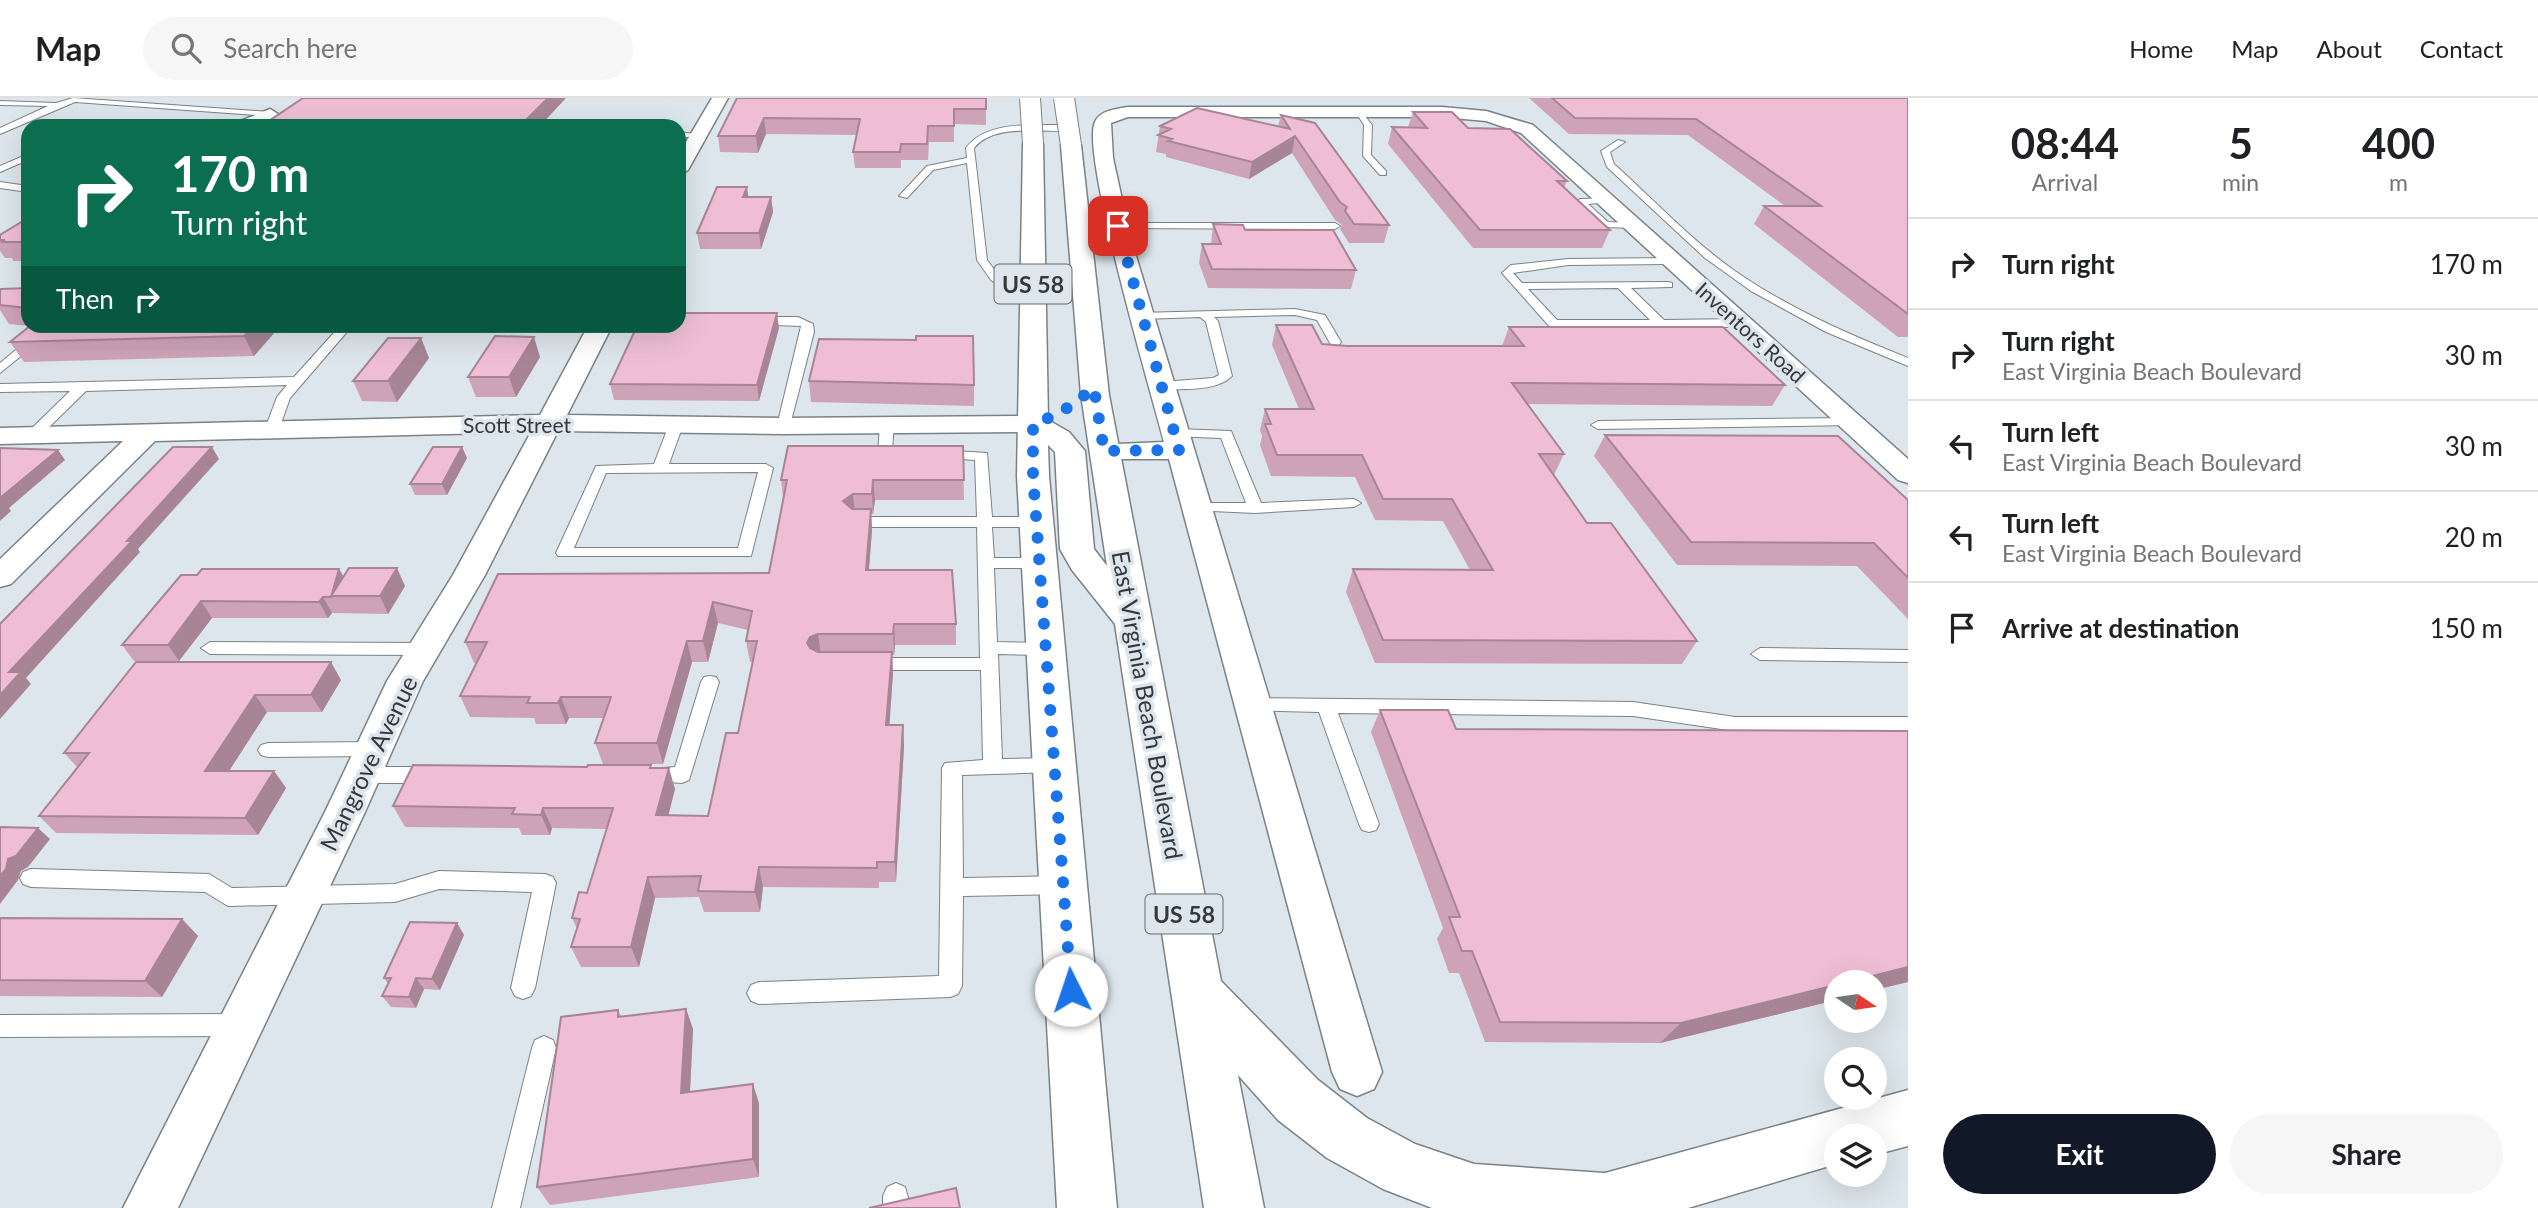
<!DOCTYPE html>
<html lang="en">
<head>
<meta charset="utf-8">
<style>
	body { margin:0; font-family:Lato,sans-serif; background:#f6f6f6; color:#202124; height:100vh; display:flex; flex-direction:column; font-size:26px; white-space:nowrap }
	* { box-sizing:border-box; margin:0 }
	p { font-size:23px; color:#757577 }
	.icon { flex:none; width:38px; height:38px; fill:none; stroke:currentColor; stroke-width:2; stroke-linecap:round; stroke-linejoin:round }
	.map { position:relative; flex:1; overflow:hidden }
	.drawer { display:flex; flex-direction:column; background:#fff; width:630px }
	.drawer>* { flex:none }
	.top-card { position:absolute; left:21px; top:21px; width:665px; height:214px; border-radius:21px; box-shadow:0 7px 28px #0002; background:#0b6e4f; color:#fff; overflow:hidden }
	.needle { width:46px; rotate:103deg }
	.controls { position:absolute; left:1824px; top:872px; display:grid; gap:14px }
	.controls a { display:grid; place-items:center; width:63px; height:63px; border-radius:50%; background:#fff; box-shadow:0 7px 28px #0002; font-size:35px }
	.pin { position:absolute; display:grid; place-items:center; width:60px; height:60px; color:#fff; margin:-30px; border-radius:14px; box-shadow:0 4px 10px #0006 }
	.me { position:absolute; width:77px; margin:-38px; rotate:356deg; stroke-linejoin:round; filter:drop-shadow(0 0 5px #0008) }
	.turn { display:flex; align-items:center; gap:24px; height:147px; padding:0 35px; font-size:32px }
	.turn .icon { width:91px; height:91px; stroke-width:2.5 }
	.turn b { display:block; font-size:49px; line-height:60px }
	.then { display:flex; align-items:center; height:66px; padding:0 35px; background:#0003; gap:14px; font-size:26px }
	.eta { display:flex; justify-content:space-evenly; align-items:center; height:119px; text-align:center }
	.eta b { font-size:42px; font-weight:700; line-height:49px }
	.action { display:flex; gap:14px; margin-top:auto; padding:14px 35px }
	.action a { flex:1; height:80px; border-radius:42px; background:#111827; color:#fff; font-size:28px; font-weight:700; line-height:80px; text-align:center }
	.action a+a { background:#f6f6f6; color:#202124 }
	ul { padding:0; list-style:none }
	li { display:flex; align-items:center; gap:21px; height:91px; padding:0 35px; border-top:2px solid #e0e0e0 }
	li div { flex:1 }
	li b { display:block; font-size:26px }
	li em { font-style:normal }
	header { display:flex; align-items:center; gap:42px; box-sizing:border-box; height:98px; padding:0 35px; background:#fff; border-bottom:2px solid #e0e0e0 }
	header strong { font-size:33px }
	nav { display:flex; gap:38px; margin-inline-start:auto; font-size:24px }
	.search { width:490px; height:63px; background:#f6f6f6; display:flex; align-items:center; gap:18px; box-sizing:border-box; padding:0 24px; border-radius:38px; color:#757577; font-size:26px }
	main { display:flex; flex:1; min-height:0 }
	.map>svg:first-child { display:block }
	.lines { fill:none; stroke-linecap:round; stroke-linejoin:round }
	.lane-casing { stroke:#7a8287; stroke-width:2 }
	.street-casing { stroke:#7a8287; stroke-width:3 }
	.secondary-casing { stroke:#7a8287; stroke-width:3 }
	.primary-casing { stroke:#7a8287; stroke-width:3 }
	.lane { fill:#fff; fill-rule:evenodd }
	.street { fill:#fff; fill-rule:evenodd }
	.secondary { fill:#fff; fill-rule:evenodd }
	.primary { fill:#fff; fill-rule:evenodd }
	.primary-bridge-casing { stroke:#7a8287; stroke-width:22; stroke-linecap:butt }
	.primary-bridge { stroke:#fff; stroke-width:20 }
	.wall { fill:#cea3b7 }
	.shaded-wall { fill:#a78595 }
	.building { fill:#efbed5; stroke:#a78595; stroke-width:2 }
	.route { stroke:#1a73e8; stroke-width:12; stroke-dasharray:0 21.6 }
	.labels { text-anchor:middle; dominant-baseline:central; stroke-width:7; stroke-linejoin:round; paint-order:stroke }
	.far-street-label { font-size:21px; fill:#35383b; stroke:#dde6ec }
	.shield { fill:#dde6ec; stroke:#676c70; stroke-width:2 }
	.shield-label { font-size:23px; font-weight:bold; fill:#35383b }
	.street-label { font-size:24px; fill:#35383b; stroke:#dde6ec }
</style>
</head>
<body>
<header>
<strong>Map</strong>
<div class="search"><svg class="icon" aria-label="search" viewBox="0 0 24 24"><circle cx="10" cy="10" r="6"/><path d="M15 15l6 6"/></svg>Search here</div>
<nav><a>Home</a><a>Map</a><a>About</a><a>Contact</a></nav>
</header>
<main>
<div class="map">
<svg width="1908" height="1110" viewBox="0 0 1908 1110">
	<rect width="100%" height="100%" fill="#dde6ec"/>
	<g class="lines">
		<defs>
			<path id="lane" d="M73,0l197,14 4,2 -4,2 -195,-14 -75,32v-6l48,-22 -48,-1v-4l56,2z
				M1355,13h6l11,14 -1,30 15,16v4h-6l-17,-19 1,-31z
				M1069,27l3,5c-29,4 -76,-8 -98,18l13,112 12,16 38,28 2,2 -6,3 -42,-29 -14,-20 -10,-97 -34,7 -26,28 -8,-2 28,-30 40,-8 -1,-10c22,-29 70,-22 103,-23z
				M679,34l23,3 -23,3z
				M1618,42l7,2 -15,10 4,12c40,36 77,76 121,107 53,37 113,63 173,87v8l-82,-34 -75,-41 -46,-33 -98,-91 -6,-16z
				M28,56v6l-28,12v-6z
				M0,84l28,4v6l-28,-4z
				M1609,100v4l-21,2 20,18 26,1 4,1v4l-37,-1 -26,-25 5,-3z
				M1119,125h216l5,3 -5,3 -220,-1v-4z
				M1568,161l104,-1 5,3 -5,3 -104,1 -55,8 9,10 146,-1 4,1v4l-41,1 33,32 77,-1 6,4 -6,4h-191l-48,-54 9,-8zM1618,190l32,32h-93l-29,-31z
				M1295,211l30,6 16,27 -2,3h-8l-14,-25 -22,-5 -81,2 4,4 14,55c-16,16 -48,12 -70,14l-6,-4 6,-4 51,-4 6,-3 -13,-53 -6,-5 -58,2 -4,-2v-4z
				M756,219h42l15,7 1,8 -25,97 -5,1 -7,-4 24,-100 -49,-2v-6z
				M45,228h13l-58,47v-10z
				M340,228h12l-62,72 -11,31 -7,4 -7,-4 12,-32 10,-12 -201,6 -49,48h-10v-6l43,-42 -70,1v-8l294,-7z
				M1850,320l5,1v6l-257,4 -7,-4 7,-4z
				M676,323l7,4 -14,39h97l7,4 -22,88h-193l-2,-3 40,-87 58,-2 15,-39zM758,374l-20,76h-164l32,-75z
				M887,323l7,4 -2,25 13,1v6l-20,1 -7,-4 2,-29z
				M1175,331l56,2 30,72 93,-4 7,4 -7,4 -99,6 -64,-3 -2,-3 2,-3 5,-1h50l-25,-65 -51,-2v-6z
				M939,352l48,3 5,64h44l8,5 -8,5h-44l2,31h45l8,5 -8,5h-45l3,74 48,1 9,6 -9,6 -47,-1 4,105 52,-1 7,2 3,5 -3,5 -7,2 -92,3 1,103 98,-2 8,3 3,6 -3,6 -8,3 -98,2 -1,90 -4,8 -8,3 -191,7 -8,-3 -4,-8 4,-8 8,-3 180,-6 3,-208 3,-5 38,-3 -2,-90h-111l-6,-2 -3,-4 3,-4 6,-2h110l-3,-131h-122l-8,-5 8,-5h122l-2,-57 -41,-3v-6z
				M210,544l214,1 9,6 -9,6 -214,-1 -9,-6z
				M1760,550l148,2v12l-148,-2 -9,-6z
				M710,578l6,1 3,5 -30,98 -7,3 -42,-3 -3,-5 3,-5 35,-3 26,-85 3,-5z
				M1254,600l379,4 102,15h173v14h-173l-102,-15 -295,-3 41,111 -3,6 -7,2 -7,-2 -3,-6 -40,-112 -72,-2 -2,-5 2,-5z
				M372,644l7,2 3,5 -3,5 -7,2 -104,1 -7,-2 -3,-5 3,-5 7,-2z
				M362,669h68l7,3 3,5 -3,5 -7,3h-68l-7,-3 -3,-5 3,-5z
				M31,771l178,5 23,14 163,-4 44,-13 106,3 8,3 3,6 -21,105 -4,8 -8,3 -8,-3 -4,-8 21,-96 -93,-3 -44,13 -167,4 -23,-14 -174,-5 -8,-3 -3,-6 3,-6z
				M240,916l8,3 4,8 -4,8 -8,3 -240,1v-22z
				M544,938l9,4 3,8 -36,160h-28l40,-160 3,-8z
				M896,1085l9,4 6,21h-28v-12l4,-9z"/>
			<path id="street" d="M712,0h16l-40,72 -9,6v-22z
				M1128,9h314l44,4 47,14 375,334v24l-10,-3 -377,-347 -35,-12 -44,-4h-314l-17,6 2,35 17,78 252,836 -8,17 -17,7 -17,-7 -8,-17 -163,-613h-65l-10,-2 -4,-6 4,-6 70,-3c-12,-47 -84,-290 -69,-320 5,-12 22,-13 33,-15z
				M270,11l8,5c-12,12 -26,12 -42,12l2,-4z
				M588,228h24l-45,89 217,3 249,-2 10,2 4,6 -4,6 -10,2 -249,2 -226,-3 -73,144 -62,106 -58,131 -187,396h-55l202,-396 62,-131 66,-106 78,-143 -376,9 -144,143 -11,3v-28l123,-118 -123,3v-16l540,-13z"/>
			<path id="secondary" d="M1908,992v56l-34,9v-19h-38v28l-148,44h-131l9,-21 21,-9z"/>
			<path id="primary" d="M1033,40l10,6 5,276 21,12 16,19 9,98 13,17 -26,-171 -20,-250 10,-6 10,6 28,250 112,586 97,99 49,38 48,26 59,20 130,9 21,9 9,21 -2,5h-200l-49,-19 -56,-31 -49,-38 -40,-45 26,133h-60l-89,-584 -43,-54 -12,-21 -5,-97 -7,-7 1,31 68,732h-60l-40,-732 6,-332z"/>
		</defs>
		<use href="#lane" class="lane-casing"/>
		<use href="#street" class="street-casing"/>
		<use href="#secondary" class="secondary-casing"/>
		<use href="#primary" class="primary-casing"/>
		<use href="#lane" class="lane"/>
		<use href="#street" class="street"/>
		<use href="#secondary" class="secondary"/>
		<use href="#primary" class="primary"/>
		<defs>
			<path id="primary-bridge" d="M1030,0l3,46
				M1064,0l7,47"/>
		</defs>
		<use href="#primary-bridge" class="primary-bridge-casing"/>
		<use href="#primary-bridge" class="primary-bridge"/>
	</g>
	<path class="wall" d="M737,0h249v27l-32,-1v18h-25l-1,18h-27v8h-46l-2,-16 4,-17 -91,-1 -8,19 -38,-1 -2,-16z
		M1529,0h379v239h-10l-144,-113 10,-18h21l-97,-71 -119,-1z
		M1413,14l55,16 99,53 -3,7 46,42 -8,18h-129l-85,-104 4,-17h16z
		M1281,17l108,110 -5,18h-35l-9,-14 2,-4 -7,-5 -43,-67 -43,26 -83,-22v-3l-10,-2 4,-26h118z
		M748,99h23l2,15 -12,37h-61l-3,-16z
		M28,120v43h-15l-1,-3h-7l-5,-7v-16z
		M1213,126l32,6 111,40 -5,19 -143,-1 -9,-25 3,-19h9z
		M28,190v38h261l-5,5 -9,1 -21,24 -230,6 -14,-20 19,-16 -20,-2 -9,-14v-21z
		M1276,227l46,19 25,2h155l7,-19 276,58 -13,21 -245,-2 37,50 -10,21 33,48 110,118 -15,23 -307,-1 -29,-71 7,-23 117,1 -27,-49 -68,-1 -20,-43 -84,-1 -11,-31 2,-9 -2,-6 5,-21h34l-27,-64z
		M779,230l-20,73 -145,-1 -4,-16z
		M421,240l8,20 -32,44 -35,-1 -9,-20z
		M916,242l58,45v21l-163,-4 -2,-21z
		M540,259l-24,40h-40l-8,-20z
		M1605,337l303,65v119l-51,-53 -180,-1 -83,-109z
		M963,348l1,54h-89l-2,14h-2l1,16 -3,40 87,54v21h-61l-1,10h-2l1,18 -4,52h14l1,21 -8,136h-17v6l-116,-1 -3,25h-56l-5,-15 -44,1 -16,69h-58l-10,-20 6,-18 -5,-11 15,-25 20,-64 -55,-1 -2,7h-28l-3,-7 -114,-1 -12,-21 259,-38 23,21 -7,27h40l30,-83 15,-71h-3l-4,-21 2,-11 -30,-7 -10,39h-16l-29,102h-60l-8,-21 9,-25h-35l-3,6h-30l-2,-6 -64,-1 -10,-21 17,-33h-3l-9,-21 304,-69 14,-75 -2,-18z
		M462,349l5,11 -20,37h-32l-5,-11z
		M339,471l5,8 61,9 -17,28 -56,-1 -4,5h-116l-33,43h-45l-12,-16 75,-70z
		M136,564l205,18 -19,32h-55l-38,59h45l12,17 -28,47 -202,-2 -17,-17 38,-49 -13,-14z
		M1380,612l76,19 452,2v251l-34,8 -38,-8v18l-176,43 -175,-1 -26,-69h-10l-12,-34 6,-11 -72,-196z
		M0,820l182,1 16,17 -36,61 -162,-1z
		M457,825l7,12 -24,55 -16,-1 -8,19 -25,-1 -9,-11 6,-12 -4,-6z
		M686,911l7,20 -3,63 69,11v74l-209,28 -13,-18 81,-177 3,6z"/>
	<path class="shaded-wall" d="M548,0h18l-26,28h-20z
		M764,20l2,16 -8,19 -2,-17z
		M1295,38l-3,17 -43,26 3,-17z
		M747,89l2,15 -6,-5z
		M771,99l2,15 -12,37 -2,-16z
		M777,215l2,15 -20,73 -2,-16z
		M254,228h18l3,6 -21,24 -10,-20z
		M282,228h7l-5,5z
		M534,239l6,20 -24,40 -7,-20z
		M421,240l8,20 -32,44 -9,-21z
		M212,349l7,12 -81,90 2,3 -114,126 5,6 -31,35v-24l9,-23 118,-131z
		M462,349l5,11 -20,37 -5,-11z
		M58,352l7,10 -56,48 2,3 -11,10v-23z
		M873,382l2,20 -2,14 -1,-20z
		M853,396l2,20 -12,-13z
		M871,411l1,21 -5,61 -1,-21z
		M397,470l8,18 -17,28 -8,-18z
		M339,471l9,16 -16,11z
		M323,499l9,16 -4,5 -9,-16z
		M201,503l11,17 -33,43 -11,-16z
		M713,504l5,21 -10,39 -5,-21z
		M894,526l1,21 -1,10 -1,-21z
		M818,536l3,21 -8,3 -6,-15 3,-6z
		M687,543l5,21 -29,102 -6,-21z
		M892,554l1,21 -5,73 -2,-21z
		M331,564l10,18 -19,32 -11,-17z
		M255,597l12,17 -49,76 -13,-17z
		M561,599l8,21 -3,6 -8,-21z
		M903,627l1,21 -8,136 -1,-20z
		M669,670l6,21 -12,47 -7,-21z
		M274,673l12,17 -28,47 -13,-17z
		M543,710l9,20 -2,7 -9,-20z
		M38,730l12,11 -22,28 -7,4 -3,9 -18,24v-28l8,-17z
		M759,769l4,20 -3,25 -5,-20z
		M648,779l7,21 -16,69 -8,-20z
		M182,821l16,17 -36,61 -17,-16z
		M457,825l7,12 -24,55 -8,-11z
		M1908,869v15l-34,8v-8h-25z
		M416,880l8,11 -8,19 -7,-11z
		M1836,887v15l-176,43 21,-20z
		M686,911l7,20 -4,83 -8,-19z
		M753,986l6,19v74l-6,-18z"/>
	<path class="building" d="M303,0h245l-28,28h-235l-22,-1z
		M737,0h249v11h-32v17h-26l-1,18h-26l-1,8h-47l7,-33 -96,-1 -8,18h-38z
		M1552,0h356v216l-144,-108h57l-125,-87 -121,-1z
		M1197,10l93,21 -9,-14 34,8 74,102 -35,-1 -9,-13 2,-4 -7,-5 -45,-66 -43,26 -84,-21 4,-2 -14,-4 13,-6 -11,-3z
		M1413,14h39l16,16 42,1 57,52h-10l53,49h-130l-88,-103 35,1z
		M717,89h30l-4,10h28l-12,36h-62z
		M28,120v24h-27l4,-2h-5v-5z
		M1213,126l30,1 2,5h88l23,40 -144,-1 -10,-25h19z
		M28,190v19l-1,1 -27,-3v-16z
		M679,215h98l-20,72 -147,-1 27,-58h42z
		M1276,227h36l10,19 25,2h177l-15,-19h214l62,58 -273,-2 52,71h-25l48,69h24l86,118 -314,-1 -30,-71 140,1 -41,-71h-69l-21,-44h-85l-12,-31h6l-6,-15h49z
		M30,228h224l-10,10 -234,6z
		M495,238l39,1 -25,40h-41z
		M916,238h57l1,49 -165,-4 10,-42 97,1z
		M388,240h33l-33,43h-35z
		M1605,337l233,1 70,64v78l-34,-35 -183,-1z
		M788,348h175l1,34h-91l-1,14h-19l-10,7 9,8h19l-5,61h86l4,54h-62l-1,10h-75l-8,3 -3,6 3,5 8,4h74l-6,73h17l-8,137h-18v6l-118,-1 -4,25 -57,-1 3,-15 -53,1 -17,70h-60l9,-28 -8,-1 7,-26 8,1 26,-85h-70l-2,7 -29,-1 3,-6 -122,-2 20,-41 174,2 1,-2h63l-1,3h19l-13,47 52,1 18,-83h12l19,-92h-11l6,-30 -39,-9 -10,39h-16l-30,102h-62l16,-46h-50l-3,6h-31l3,-6 -70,-1 27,-54h-22l33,-68 271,-1 18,-93h-6z
		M173,349h39l-85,94h5l-123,131h12l-21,23v-71z
		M433,349h29l-20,37h-32z
		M0,350l58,2 -58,48z
		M349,470h48l-17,28h-49z
		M202,471h137l-8,28h-8l-4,5 -118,-1 -33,44h-46l59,-70h16z
		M136,564h195l-20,33h-56l-50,76h69l-29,47 -206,-2 50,-63h-25z
		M1380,612h68l8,19 452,2v236l-59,15h-13v3l-155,38 -181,-1 -28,-71h-10l-13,-34h11z
		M0,729l38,1 -22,28 -8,3 -2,10 -6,7z
		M0,820l182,1 -37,62 -145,-1z
		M410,824l47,1 -25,56 -16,-1 -7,19 -27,-1 9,-18h-7z
		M686,911l-5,84 72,-9v75l-216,28 24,-170 57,-7v7z
		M956,1090l4,20h-91z"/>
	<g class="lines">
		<path class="route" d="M1071,892l-38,-514v-52l26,-10 35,-26 10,63 75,-1 -61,-224"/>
	</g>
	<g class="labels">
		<g class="far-street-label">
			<text transform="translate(1751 234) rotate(42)">Inventors Road</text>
			<text x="517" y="326">Scott Street</text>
		</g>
		<g class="shield">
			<rect x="994.5" y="166.5" width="77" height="39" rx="5"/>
			<rect x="1145.5" y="796.5" width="77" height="39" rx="5"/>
		</g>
		<g class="shield-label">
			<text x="1033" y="186">US 58</text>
			<text x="1184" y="816">US 58</text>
		</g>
		<g class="street-label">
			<text transform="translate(1148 607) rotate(80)">East Virginia Beach Boulevard</text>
			<text transform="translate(368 665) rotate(-64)">Mangrove Avenue</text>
		</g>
	</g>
</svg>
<div class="controls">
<a><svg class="needle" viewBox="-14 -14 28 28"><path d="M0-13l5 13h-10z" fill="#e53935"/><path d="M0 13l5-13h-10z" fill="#757577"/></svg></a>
<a><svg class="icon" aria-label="search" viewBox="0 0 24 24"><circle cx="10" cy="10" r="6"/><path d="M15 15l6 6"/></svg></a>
<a><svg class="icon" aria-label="layers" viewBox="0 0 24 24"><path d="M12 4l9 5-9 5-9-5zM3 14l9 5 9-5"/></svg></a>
</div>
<div class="pin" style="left:1118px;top:128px;background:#d93025"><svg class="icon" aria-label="arrive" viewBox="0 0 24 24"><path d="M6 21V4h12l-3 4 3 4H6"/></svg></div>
<svg class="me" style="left:1071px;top:892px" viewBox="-20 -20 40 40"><circle r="19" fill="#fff"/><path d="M0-13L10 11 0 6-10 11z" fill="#1a73e8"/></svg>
<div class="top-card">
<div class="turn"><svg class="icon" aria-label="right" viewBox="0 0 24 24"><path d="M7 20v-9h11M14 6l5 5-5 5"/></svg><div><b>170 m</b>Turn right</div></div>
<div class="then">Then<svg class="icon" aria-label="right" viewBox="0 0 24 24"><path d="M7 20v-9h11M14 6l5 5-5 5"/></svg></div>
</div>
</div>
<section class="drawer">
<div class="eta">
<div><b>08:44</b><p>Arrival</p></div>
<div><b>5</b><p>min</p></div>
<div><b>400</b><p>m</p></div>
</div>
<ul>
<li><svg class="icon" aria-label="right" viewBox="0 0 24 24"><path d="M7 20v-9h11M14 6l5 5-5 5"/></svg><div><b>Turn right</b></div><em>170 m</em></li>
<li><svg class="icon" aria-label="right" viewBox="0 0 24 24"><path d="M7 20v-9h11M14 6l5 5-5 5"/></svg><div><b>Turn right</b><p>East Virginia Beach Boulevard</p></div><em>30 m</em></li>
<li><svg class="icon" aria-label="left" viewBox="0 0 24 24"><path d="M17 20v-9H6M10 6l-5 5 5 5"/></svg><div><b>Turn left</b><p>East Virginia Beach Boulevard</p></div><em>30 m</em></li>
<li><svg class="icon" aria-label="left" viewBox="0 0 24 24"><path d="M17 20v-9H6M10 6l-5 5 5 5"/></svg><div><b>Turn left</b><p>East Virginia Beach Boulevard</p></div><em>20 m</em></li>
<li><svg class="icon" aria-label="arrive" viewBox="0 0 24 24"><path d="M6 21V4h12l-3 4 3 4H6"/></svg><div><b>Arrive at destination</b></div><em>150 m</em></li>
</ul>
<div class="action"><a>Exit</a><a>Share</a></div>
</section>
</main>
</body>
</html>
